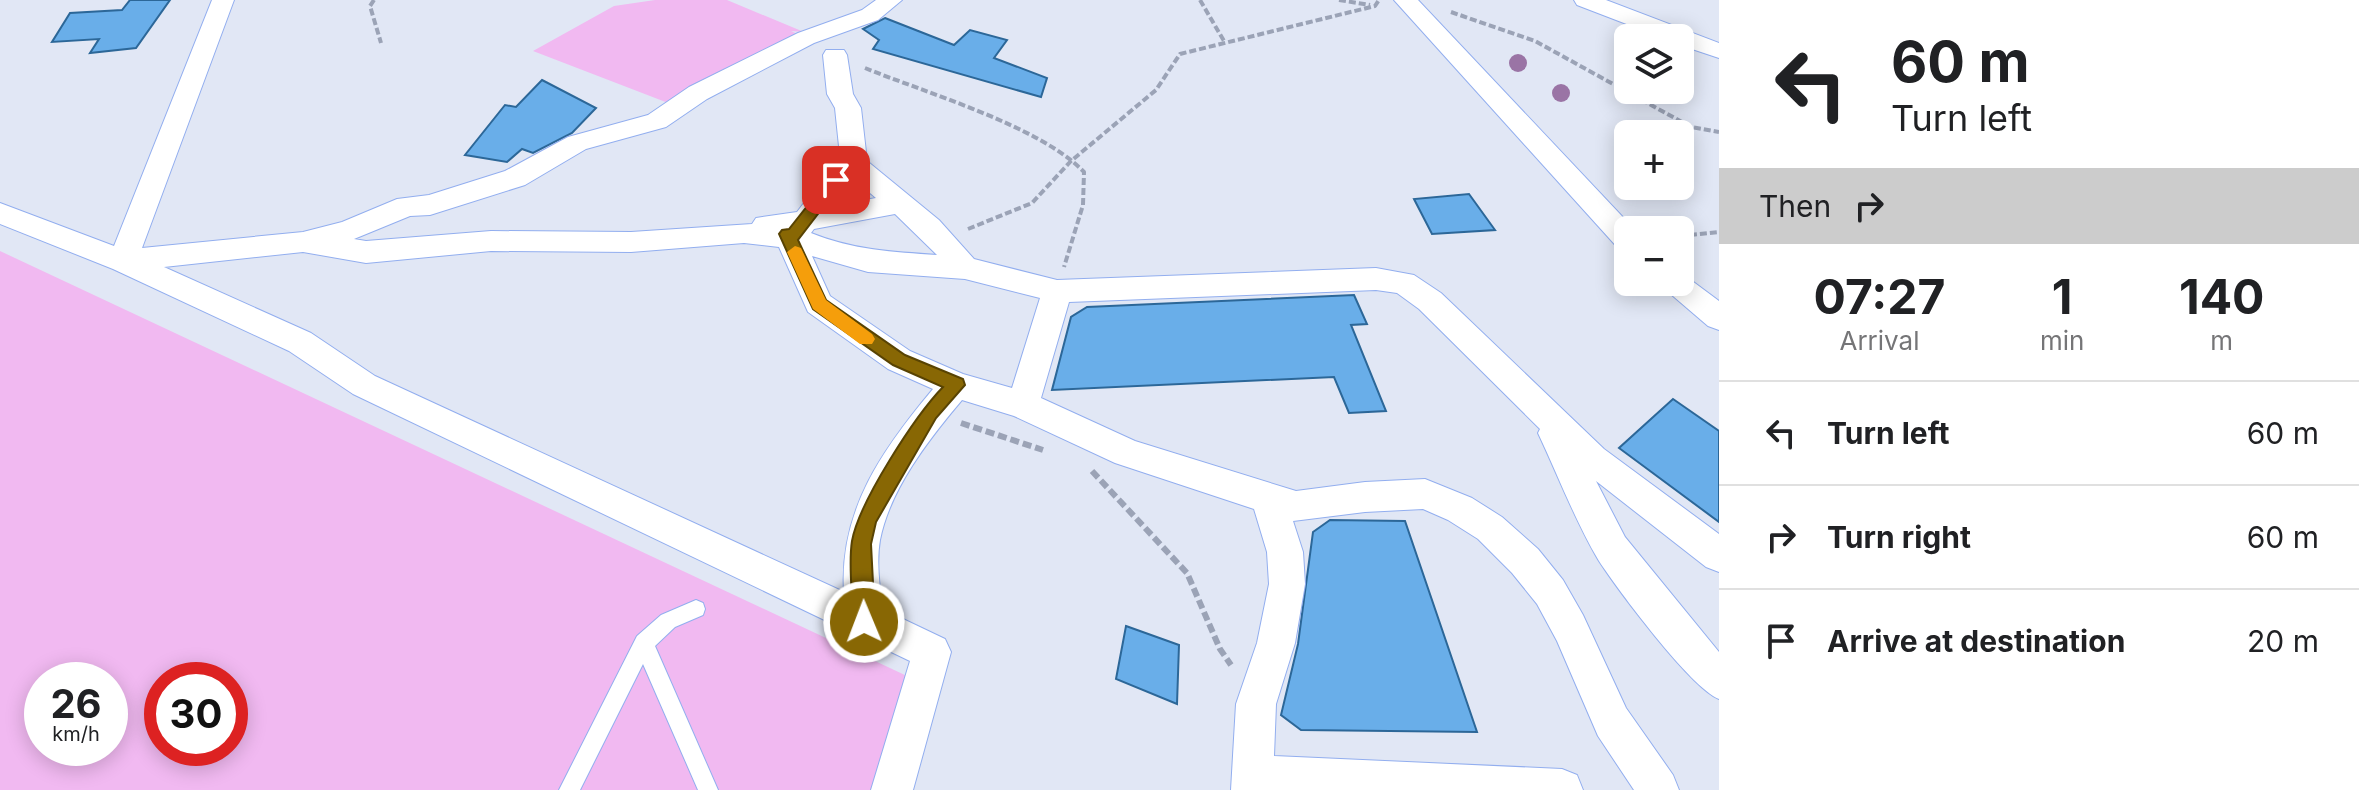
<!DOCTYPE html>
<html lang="en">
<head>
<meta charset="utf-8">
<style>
	body { margin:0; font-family:Inter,sans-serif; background:#f2f2f2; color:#202124; height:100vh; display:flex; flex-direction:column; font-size:30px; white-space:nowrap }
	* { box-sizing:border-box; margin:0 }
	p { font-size:26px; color:#757577 }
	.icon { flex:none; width:44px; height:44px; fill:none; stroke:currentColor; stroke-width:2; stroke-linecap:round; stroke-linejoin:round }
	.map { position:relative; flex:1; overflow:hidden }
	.drawer { display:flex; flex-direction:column; background:#fff; width:640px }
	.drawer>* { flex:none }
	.banner { background:#fff; color:#202124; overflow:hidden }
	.fabs { position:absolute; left:1614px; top:24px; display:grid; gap:16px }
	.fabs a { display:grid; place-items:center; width:80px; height:80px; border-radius:12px; background:#fff; box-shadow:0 4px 20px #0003; font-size:40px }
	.speed { position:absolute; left:24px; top:662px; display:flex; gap:16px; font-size:40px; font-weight:700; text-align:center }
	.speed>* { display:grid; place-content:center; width:104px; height:104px; border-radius:50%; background:#fff; box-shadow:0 4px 20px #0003; line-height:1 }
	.speed small { font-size:20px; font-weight:400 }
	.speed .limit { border:12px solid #d22; background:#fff; color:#111 }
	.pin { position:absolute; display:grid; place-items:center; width:68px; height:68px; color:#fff; margin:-34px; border-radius:16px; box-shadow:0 4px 12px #0006 }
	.me { position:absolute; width:88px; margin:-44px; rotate:359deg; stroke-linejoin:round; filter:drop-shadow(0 0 6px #0008) }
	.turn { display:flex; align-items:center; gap:28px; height:168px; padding:0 40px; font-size:36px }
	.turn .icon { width:104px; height:104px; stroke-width:2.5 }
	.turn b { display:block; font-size:56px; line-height:68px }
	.then { display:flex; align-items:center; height:76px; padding:0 40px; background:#0003; gap:16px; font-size:30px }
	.eta { display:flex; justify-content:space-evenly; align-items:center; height:136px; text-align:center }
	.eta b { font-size:48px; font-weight:700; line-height:56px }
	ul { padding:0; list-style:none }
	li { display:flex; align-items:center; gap:24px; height:104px; padding:0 40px; border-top:2px solid #e0e0e0 }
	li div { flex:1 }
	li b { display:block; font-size:30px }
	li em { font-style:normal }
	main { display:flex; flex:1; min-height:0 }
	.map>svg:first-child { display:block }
	.green { fill:#f1b9f1; fill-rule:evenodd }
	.building { fill:#69aee9; stroke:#2c6798; stroke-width:2 }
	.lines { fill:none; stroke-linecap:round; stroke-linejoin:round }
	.lane-casing { stroke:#92aeef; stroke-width:2 }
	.street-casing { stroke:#92aeef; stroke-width:2 }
	.path-far1 { stroke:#9ba3b6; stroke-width:4; stroke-dasharray:7 3; stroke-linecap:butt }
	.path { stroke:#9ba3b6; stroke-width:6; stroke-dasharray:9 4; stroke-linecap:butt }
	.lane { fill:#fff; fill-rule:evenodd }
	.street { fill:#fff; fill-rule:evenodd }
	.tree { fill:#9a74a5 }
	.route { fill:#886704; stroke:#584303; stroke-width:2 }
	.slow { fill:#f59e0b }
</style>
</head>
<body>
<main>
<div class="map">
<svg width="1719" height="790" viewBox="0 0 1719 790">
	<rect width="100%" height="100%" fill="#e1e7f5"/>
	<path class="green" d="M655,0h72l77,32 -13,-1 15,7 -130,68 -143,-55 81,-45z
		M0,251l907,425 -36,114h-871zM42,680h68v68h-68zM162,680h68v68h-68z"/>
	<path class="building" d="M130,0h40l-34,48 -46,5 9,-14 -47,3 18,-29 52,-3z
		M885,18l69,27 16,-15 37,10 -13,18 53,20 -6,19 -168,-48 6,-9 -16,-11z
		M542,80l54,28 -24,25 -39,20 -11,-4 -15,13 -42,-7 40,-50 11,2z
		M1469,194l26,36 -63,4 -18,-35z
		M1354,295l13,29 -16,1 35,86 -37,2 -15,-36 -282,13 19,-73 16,-10z
		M1673,399l46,32v91l-100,-74z
		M1330,520l75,1 72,211 -176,-2 -20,-15 17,-71 15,-112z
		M1126,626l53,19 -2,59 -61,-25z"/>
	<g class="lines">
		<defs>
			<path id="lane" d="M696,600l7,3 2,6 -2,6 -28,12 -20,19 63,144h-20l-55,-126 -63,126h-21l78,-154 24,-21z"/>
			<path id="street" d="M212,0h22l-92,248 161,-16 39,-10 55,-23 32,-4 76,-24 63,-34 80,-22 41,-28 109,-54 64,-23 14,-10h26l-24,20 -64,23 -107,56 -41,28 -80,22 -61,36 -95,30 -20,1 -56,23 12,2 125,-10 140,1 121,-8 4,-6 41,-6 43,-56 -5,-48 -8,-14 -4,-39 3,-5h18l3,5 6,39 8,14 6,53 72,59 35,39 83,21 319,-12 38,7 27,18 163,156 115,85v38l-13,-5 -110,-86 29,56 94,115v47c-28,-11 -101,-109 -120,-138 -24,-40 -41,-86 -61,-128l2,-4 -121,-120 -22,-16 -21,-3 -307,12 -28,96 94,43 161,50 69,-9 60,-3 47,19 30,19 36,32 25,31 20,35 43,93 47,67 6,15h-45l-36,-54 -41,-95 -20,-37 -25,-31 -34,-34 -30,-19 -25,-11 -58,3 -72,9 10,31 2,32 -10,59 -19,61 -2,52 288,13 15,6 6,15h-352l5,-86 21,-61 12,-59 -2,-32 -13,-43 -139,-46 -101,-47 -52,-16c-33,39 -72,89 -82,140 -4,23 0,47 2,69l63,30 6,13 -38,138h-42l39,-129 -557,-267 -64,-43 -176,-82 -113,-45v-21l114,43zM852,178l24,20 -45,8zM895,214l42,41c-44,-3 -84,-5 -126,-22l3,-4zM744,243l35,4 29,65 80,57 45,20c-50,60 -94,121 -89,203l-469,-216 -64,-43 -147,-66 139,-15 63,11 125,-12 140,1zM812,256l56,16 97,7 75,19 -28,90 -49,-14 -53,-23 -80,-55z
				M1394,0h24l217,230h-7v21l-10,-3z
				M1574,0h32l113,43v15l-39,-13v-7h-17l-86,-33z
				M1680,272l39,29v29l-11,-4 -42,-36 -5,-8h19z"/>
		</defs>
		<use href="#lane" class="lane-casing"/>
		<use href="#street" class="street-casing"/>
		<path class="path-far1" d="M374,0l-4,6 11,37
			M1200,0l24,41
			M1339,0l31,5
			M1451,12l84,29 156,86 28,5
			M865,68c61,25 175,58 219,104l-1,33 -19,62
			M968,229l64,-26 39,-42 85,-71 24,-36 195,-48 4,-6
			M1680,236l39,-4"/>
		<path class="path" d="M961,423l82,27
			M1092,471l95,102 33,76 11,16"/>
		<use href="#lane" class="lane"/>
		<use href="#street" class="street"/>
	</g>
	<g class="tree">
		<circle cx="1518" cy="63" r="9"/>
		<circle cx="1561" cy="93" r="9"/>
	</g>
	<path class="route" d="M836,174l8,6 -46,60 28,60 79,55 58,24 2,6 -29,33 -60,104 -5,22 4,78 -4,7 -7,3 -7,-3 -4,-7c0,-26 -5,-56 -1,-81 7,-39 63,-125 91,-154l-50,-22 -80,-56 -34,-75 3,-4 7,-1 42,-53z"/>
	<path class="slow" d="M795,246l6,2 25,52 46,34 3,5 -3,5h-12l-47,-35 -26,-57z"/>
</svg>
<div class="fabs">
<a><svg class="icon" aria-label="layers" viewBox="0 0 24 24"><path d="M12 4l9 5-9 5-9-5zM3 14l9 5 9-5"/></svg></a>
<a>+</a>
<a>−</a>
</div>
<div class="speed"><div>26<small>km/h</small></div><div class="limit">30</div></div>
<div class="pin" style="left:836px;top:180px;background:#d93025"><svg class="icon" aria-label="arrive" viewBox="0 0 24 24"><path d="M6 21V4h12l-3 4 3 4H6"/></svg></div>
<svg class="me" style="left:864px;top:622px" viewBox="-20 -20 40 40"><circle r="17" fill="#886704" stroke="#fff" stroke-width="3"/><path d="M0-11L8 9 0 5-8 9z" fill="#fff"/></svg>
</div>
<section class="drawer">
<div class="banner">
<div class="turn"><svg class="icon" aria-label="left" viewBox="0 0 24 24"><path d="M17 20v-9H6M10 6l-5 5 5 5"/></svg><div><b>60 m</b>Turn left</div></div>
<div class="then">Then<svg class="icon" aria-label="right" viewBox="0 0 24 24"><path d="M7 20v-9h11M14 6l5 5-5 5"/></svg></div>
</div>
<div class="eta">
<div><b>07:27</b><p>Arrival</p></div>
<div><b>1</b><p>min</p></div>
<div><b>140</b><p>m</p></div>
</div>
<ul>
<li><svg class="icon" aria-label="left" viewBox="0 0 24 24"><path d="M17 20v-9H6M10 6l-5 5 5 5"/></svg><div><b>Turn left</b></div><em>60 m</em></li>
<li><svg class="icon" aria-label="right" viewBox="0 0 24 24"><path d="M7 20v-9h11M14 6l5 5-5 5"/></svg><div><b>Turn right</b></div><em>60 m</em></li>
<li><svg class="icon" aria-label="arrive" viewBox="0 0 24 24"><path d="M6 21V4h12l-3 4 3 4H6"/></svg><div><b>Arrive at destination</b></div><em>20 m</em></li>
</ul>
</section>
</main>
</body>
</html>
